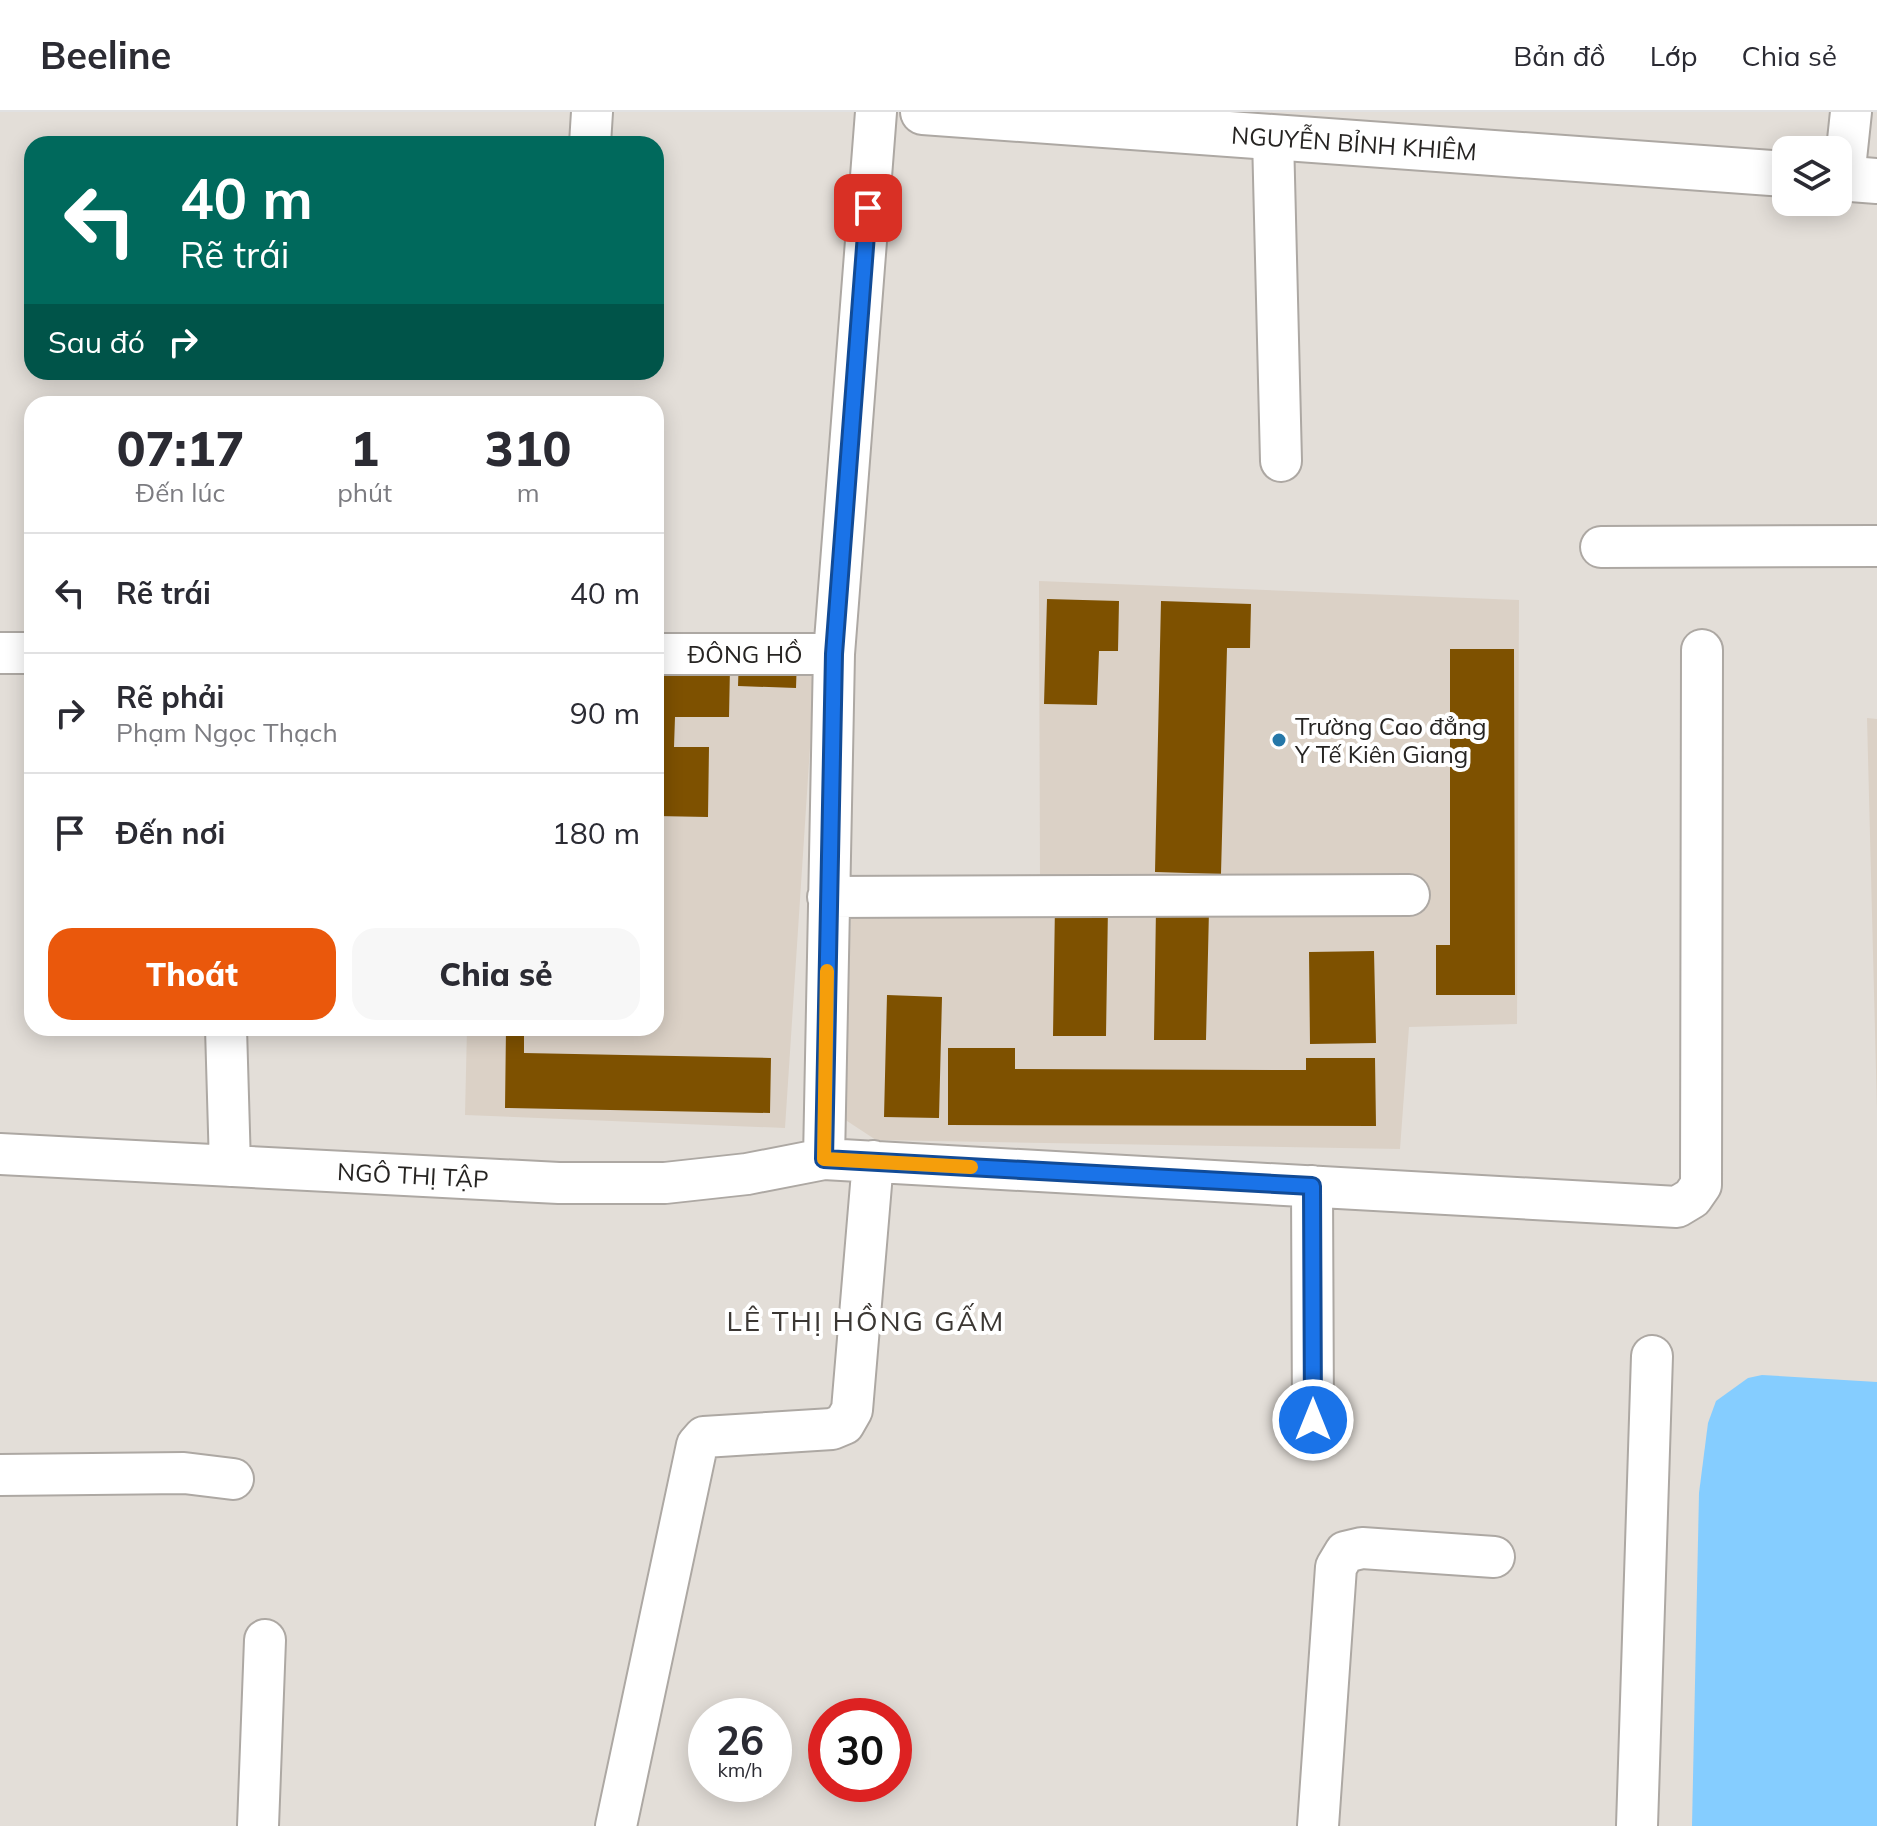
<!DOCTYPE html>
<html lang="vi">
<head>
<meta charset="utf-8">
<style>
	body { margin:0; font-family:Mulish,sans-serif; background:#f7f7f7; color:#2b2b33; height:100vh; display:flex; flex-direction:column; font-size:30px; white-space:nowrap }
	* { box-sizing:border-box; margin:0 }
	p { font-size:26px; color:#7c7c81 }
	.icon { flex:none; width:44px; height:44px; fill:none; stroke:currentColor; stroke-width:2; stroke-linecap:round; stroke-linejoin:round }
	.map { position:relative; flex:1; overflow:hidden }
	.details { position:absolute; left:24px; top:284px; width:640px; height:640px; display:flex; flex-direction:column; background:#fff; border-radius:24px; box-shadow:0 4px 20px #0003 }
	.details>* { flex:none }
	.guide { position:absolute; left:24px; top:24px; width:640px; height:244px; border-radius:24px; box-shadow:0 4px 20px #0003; background:#00695c; color:#fff; overflow:hidden }
	.tools { position:absolute; left:1772px; top:24px; display:grid; gap:16px }
	.tools a { display:grid; place-items:center; width:80px; height:80px; border-radius:16px; background:#fff; box-shadow:0 4px 20px #0003; font-size:40px }
	.speed { position:absolute; left:688px; top:1586px; display:flex; gap:16px; font-size:40px; font-weight:700; text-align:center }
	.speed>* { display:grid; place-content:center; width:104px; height:104px; border-radius:50%; background:#fff; box-shadow:0 4px 20px #0003; line-height:1 }
	.speed small { font-size:20px; font-weight:400 }
	.speed .limit { border:12px solid #d22; background:#fff; color:#111 }
	.pin { position:absolute; display:grid; place-items:center; width:68px; height:68px; color:#fff; margin:-34px; border-radius:16px; box-shadow:0 4px 12px #0006 }
	.me { position:absolute; width:88px; margin:-44px; rotate:0deg; stroke-linejoin:round; filter:drop-shadow(0 0 6px #0008) }
	.turn { display:flex; align-items:center; gap:28px; height:168px; padding:0 24px; font-size:36px }
	.turn .icon { width:104px; height:104px; stroke-width:2.5 }
	.turn b { display:block; font-size:56px; line-height:68px }
	.then { display:flex; align-items:center; height:76px; padding:0 24px; background:#0003; gap:16px; font-size:30px }
	.eta { display:flex; justify-content:space-evenly; align-items:center; height:136px; text-align:center }
	.eta b { font-size:48px; font-weight:800; line-height:56px }
	.action { display:flex; gap:16px; margin-top:auto; padding:16px 24px }
	.action a { flex:1; height:92px; border-radius:24px; background:#ea580c; color:#fff; font-size:32px; font-weight:800; line-height:92px; text-align:center }
	.action a+a { background:#f7f7f7; color:#2b2b33 }
	ul { padding:0; list-style:none }
	li { display:flex; align-items:center; gap:24px; height:120px; padding:0 24px; border-top:2px solid #e1e1e2 }
	li div { flex:1 }
	li b { display:block; font-size:30px }
	li em { font-style:normal }
	header { display:flex; align-items:center; gap:48px; box-sizing:border-box; height:112px; padding:0 40px; background:#fff; border-bottom:2px solid #e1e1e2 }
	header strong { font-size:38px }
	nav { display:flex; gap:44px; margin-inline-start:auto; font-size:28px }
	.map>svg:first-child { display:block }
	.built { fill:#dbd1c6 }
	.water { fill:#85cdff }
	.building { fill:#7e5100 }
	.lines { fill:none; stroke-linecap:round; stroke-linejoin:round }
	.minor-casing { stroke:#ada8a3; stroke-width:44 }
	.major-casing { stroke:#ada8a3; stroke-width:48 }
	.minor { stroke:#fff; stroke-width:40 }
	.major { stroke:#fff; stroke-width:44 }
	.route-casing { stroke:#114b97; stroke-width:20 }
	.route { stroke:#1a73e8; stroke-width:14 }
	.slow { stroke:#f59e0b; stroke-width:14 }
	.poi-dot { fill:#2577a8; stroke:#fff; stroke-width:3 }
	.labels { text-anchor:middle; dominant-baseline:central; stroke-width:8; stroke-linejoin:round; paint-order:stroke }
	.street-label { font-size:24px; fill:#262422; stroke:#fff }
	.poi-label { font-size:24px; fill:#262422; stroke:#fff; text-anchor:start }
	.quarter-label { font-size:28px; letter-spacing:2px; fill:#3b3733; stroke:#fff }
</style>
</head>
<body>
<header>
<strong>Beeline</strong>
<nav><a>Bản đồ</a><a>Lớp</a><a>Chia sẻ</a></nav>
</header>
<div class="map">
<svg width="1877" height="1714" viewBox="0 0 1877 1714">
	<rect width="100%" height="100%" fill="#e3ded8"/>
	<path class="built" d="M1039,469l480,19 -2,424 -108,3 -9,122 -524,-9 -32,-21 8,-240 188,5z
		M656,543l160,1 -31,472 -320,-13 2,-87h189z
		M1867,606l10,1v391z"/>
	<path class="water" d="M1762,1263l115,7v444h-185l7,-333 9,-70 8,-22 32,-23z"/>
	<path class="building" d="M1047,487l72,2 -1,50h-19l-2,54 -53,-1z
		M1161,489l90,3 -1,44h-23l-6,226 -66,-2z
		M1450,537h64l1,346h-79v-50h14z
		M739,543l58,3 -1,30 -58,-2z
		M656,554l74,1 -1,50h-54l-1,30h35l-1,70 -52,-1z
		M1055,792l53,2 -2,130h-53z
		M1156,796l53,2 -3,130h-52z
		M1374,839l2,92 -66,1 -1,-92z
		M887,883l55,2 -3,121 -55,-1z
		M506,916h18v25l247,5 -1,55 -265,-5z
		M948,936h67v21l291,1v-12h69l1,68 -428,-1z"/>
	<g class="lines">
		<defs>
			<path id="minor" d="M1273,25l8,324
				M590,32l2,-32
				M1844,66l7,-66
				M1601,435l276,-1
				M0,541h32
				M656,542h178
				M828,785l581,-2
				M226,916l4,138
				M0,1042l559,29h106l82,-9 77,-15 853,48 15,-9 9,-13 1,-535
				M824,1047l10,-505 42,-542
				M1312,1074l1,234
				M0,1363l184,-2 49,6
				M258,1714l7,-186
				M616,1714l81,-381 7,-8 128,-8 12,-5 8,-14 21,-249
				M1318,1714l18,-259 9,-15 17,-4 132,9
				M1637,1714l15,-470"/>
			<path id="major" d="M923,0l863,62
				M1838,66l39,3"/>
		</defs>
		<use href="#minor" class="minor-casing"/>
		<use href="#major" class="major-casing"/>
		<use href="#minor" class="minor"/>
		<use href="#major" class="major"/>
	</g>
	<g class="lines">
		<defs>
			<path id="route" d="M868,96l-34,446 -10,505 488,27 1,234"/>
		</defs>
		<use href="#route" class="route-casing"/>
		<use href="#route" class="route"/>
		<path class="slow" d="M827,859l-3,188 147,8"/>
	</g>
	<circle class="poi-dot" cx="1279" cy="628" r="8"/>
	<g class="labels">
		<g class="street-label">
			<text transform="translate(1354 31) rotate(4)">NGUYỄN BỈNH KHIÊM</text>
			<text x="745" y="542">ĐÔNG HỒ</text>
			<text transform="translate(413 1063) rotate(3)">NGÔ THỊ TẬP</text>
		</g>
		<g class="poi-label">
			<text x="1295" y="614">Trường Cao đẳng<tspan x="1295" dy="28">Y Tế Kiên Giang</tspan></text>
		</g>
		<g class="quarter-label">
			<text x="866" y="1208">LÊ THỊ HỒNG GẤM</text>
		</g>
	</g>
</svg>
<div class="tools">
<a><svg class="icon" aria-label="layers" viewBox="0 0 24 24"><path d="M12 4l9 5-9 5-9-5zM3 14l9 5 9-5"/></svg></a>
</div>
<div class="speed"><div>26<small>km/h</small></div><div class="limit">30</div></div>
<div class="pin" style="left:868px;top:96px;background:#d93025"><svg class="icon" aria-label="arrive" viewBox="0 0 24 24"><path d="M6 21V4h12l-3 4 3 4H6"/></svg></div>
<svg class="me" style="left:1313px;top:1308px" viewBox="-20 -20 40 40"><circle r="17" fill="#1a73e8" stroke="#fff" stroke-width="3"/><path d="M0-11L8 9 0 5-8 9z" fill="#fff"/></svg>
<div class="guide">
<div class="turn"><svg class="icon" aria-label="left" viewBox="0 0 24 24"><path d="M17 20v-9H6M10 6l-5 5 5 5"/></svg><div><b>40 m</b>Rẽ trái</div></div>
<div class="then">Sau đó<svg class="icon" aria-label="right" viewBox="0 0 24 24"><path d="M7 20v-9h11M14 6l5 5-5 5"/></svg></div>
</div>
<section class="details">
<div class="eta">
<div><b>07:17</b><p>Đến lúc</p></div>
<div><b>1</b><p>phút</p></div>
<div><b>310</b><p>m</p></div>
</div>
<ul>
<li><svg class="icon" aria-label="left" viewBox="0 0 24 24"><path d="M17 20v-9H6M10 6l-5 5 5 5"/></svg><div><b>Rẽ trái</b></div><em>40 m</em></li>
<li><svg class="icon" aria-label="right" viewBox="0 0 24 24"><path d="M7 20v-9h11M14 6l5 5-5 5"/></svg><div><b>Rẽ phải</b><p>Phạm Ngọc Thạch</p></div><em>90 m</em></li>
<li><svg class="icon" aria-label="arrive" viewBox="0 0 24 24"><path d="M6 21V4h12l-3 4 3 4H6"/></svg><div><b>Đến nơi</b></div><em>180 m</em></li>
</ul>
<div class="action"><a>Thoát</a><a>Chia sẻ</a></div>
</section>
</div>
</body>
</html>
